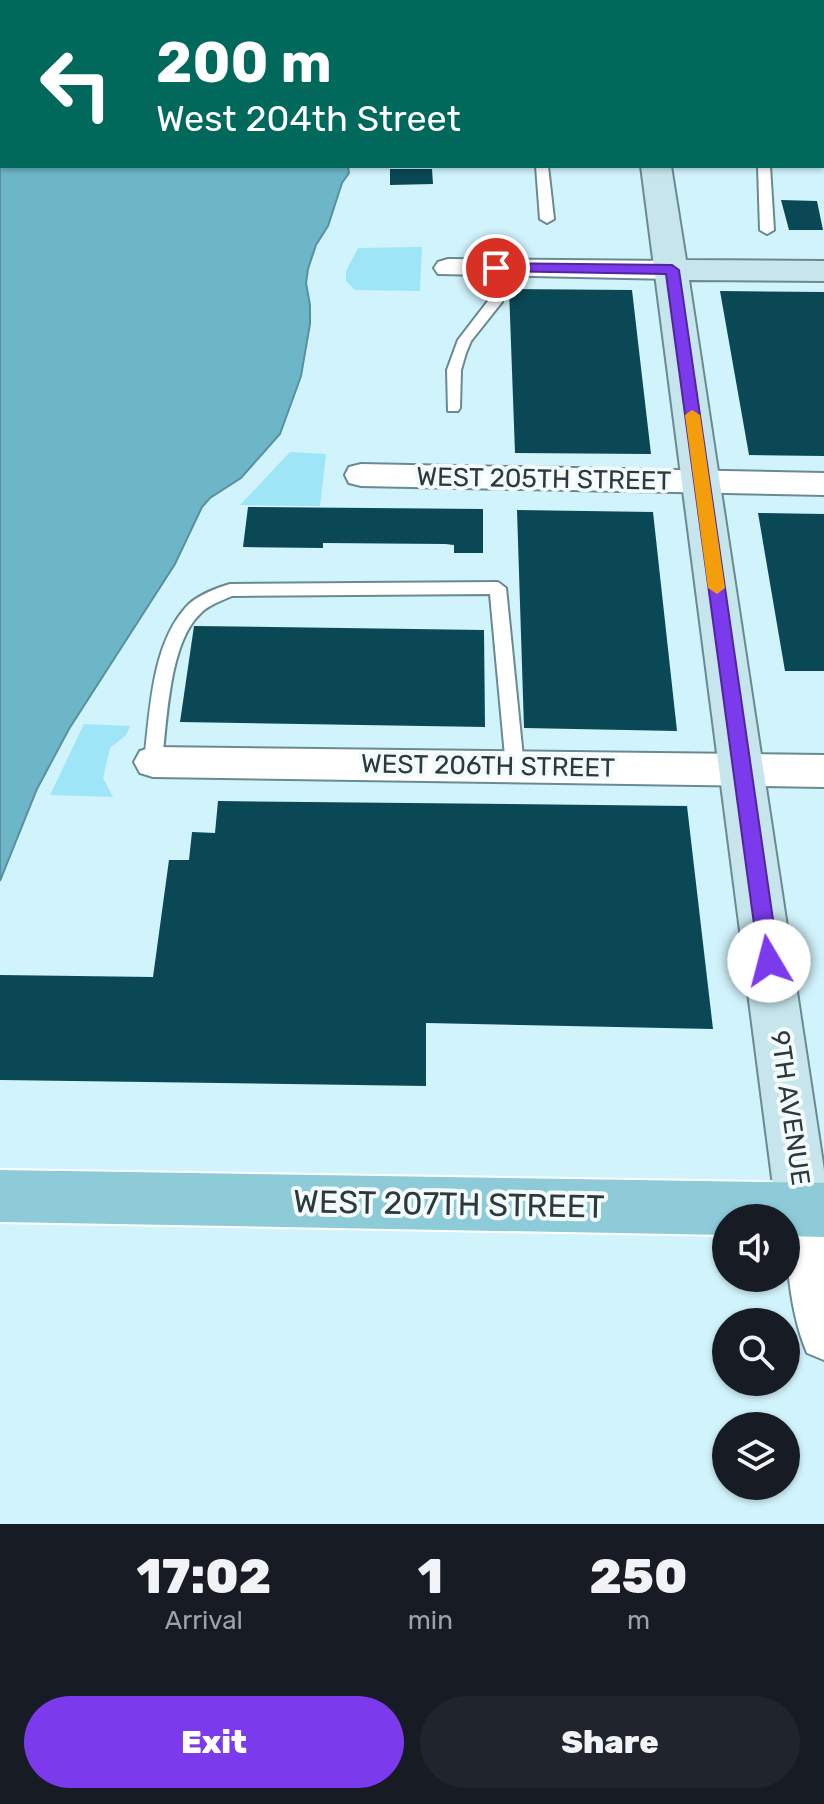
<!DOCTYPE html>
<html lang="en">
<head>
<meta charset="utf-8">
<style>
	body { margin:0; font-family:Rubik,sans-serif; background:#20242c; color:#f1f3f6; height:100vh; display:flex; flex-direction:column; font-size:30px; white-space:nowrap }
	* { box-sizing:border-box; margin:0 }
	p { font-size:26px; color:#9ea1a6 }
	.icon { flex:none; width:44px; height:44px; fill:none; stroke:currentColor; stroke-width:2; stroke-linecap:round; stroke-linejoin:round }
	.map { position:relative; height:1524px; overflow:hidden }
	.details { display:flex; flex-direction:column; background:#171b24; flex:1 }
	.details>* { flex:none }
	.hud { position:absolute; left:0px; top:0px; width:824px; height:168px; box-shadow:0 2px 6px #0004; background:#00695c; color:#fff; overflow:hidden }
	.controls { position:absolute; left:712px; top:1204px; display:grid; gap:16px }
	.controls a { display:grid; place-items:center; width:88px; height:88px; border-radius:50%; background:#171b24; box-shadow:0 2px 6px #0004; font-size:40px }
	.pin { position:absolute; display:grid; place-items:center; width:68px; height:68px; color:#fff; margin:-34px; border:4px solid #fff; border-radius:50%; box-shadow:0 2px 8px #0007 }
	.me { position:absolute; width:88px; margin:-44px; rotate:352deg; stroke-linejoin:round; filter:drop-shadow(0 0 6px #0008) }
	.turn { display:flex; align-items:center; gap:28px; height:168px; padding:0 24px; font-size:36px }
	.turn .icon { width:104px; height:104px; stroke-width:2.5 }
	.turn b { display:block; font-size:56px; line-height:68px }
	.eta { display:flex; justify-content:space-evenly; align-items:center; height:136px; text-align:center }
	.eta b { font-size:48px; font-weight:800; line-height:56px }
	.primary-button { display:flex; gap:16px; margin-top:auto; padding:16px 24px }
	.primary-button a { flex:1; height:92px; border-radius:48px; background:#7c3aed; color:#fff; font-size:32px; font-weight:800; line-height:92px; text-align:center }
	.primary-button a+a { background:#20242c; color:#f1f3f6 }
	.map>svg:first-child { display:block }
	.green { fill:#9ee5f7 }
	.water { fill:#6db6c8; stroke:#5a909e; stroke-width:2 }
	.building { fill:#094854 }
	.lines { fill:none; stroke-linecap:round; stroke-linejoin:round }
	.lane-casing { stroke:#6a8a92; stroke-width:4 }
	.street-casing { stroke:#6a8a92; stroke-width:4 }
	.secondary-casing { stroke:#6a8a92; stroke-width:4 }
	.primary-casing { stroke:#fff; stroke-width:4 }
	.lane { fill:#fff; fill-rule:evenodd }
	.street { fill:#fff; fill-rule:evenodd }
	.secondary { fill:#c6e5ec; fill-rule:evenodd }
	.primary { fill:#8dcbd9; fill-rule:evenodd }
	.route { fill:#7c3aed; stroke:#51269a; stroke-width:2 }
	.slow { fill:#f59e0b }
	.labels { text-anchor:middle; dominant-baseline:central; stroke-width:8; stroke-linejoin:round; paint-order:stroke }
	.street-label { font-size:26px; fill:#2c393d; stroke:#f4fbfd }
	.near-street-label { font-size:32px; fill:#2c393d; stroke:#f4fbfd }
</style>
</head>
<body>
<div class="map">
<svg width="824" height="1524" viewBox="0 0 824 1524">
	<rect width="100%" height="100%" fill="#d1f3fc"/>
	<path class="green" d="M422,247l-2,44 -65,-1 -9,-9v-10l12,-23z
		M290,452l36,2 -6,52 -80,-1z
		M84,724l46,2 -4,9 -16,13 -7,30 10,19 -63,-2z"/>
	<path class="water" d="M0,0h352l-350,2v164h346l1,7 -7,10 -14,43 -12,19 -8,24 -2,14 4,22v19l-9,52 -21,58 -39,44 -31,20 -8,9 -27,57 -106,165 -32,60 -37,92z"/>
	<path class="building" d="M390,169h42l1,15 -43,1z
		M781,200l36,1 6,29h-34z
		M509,289l123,1 19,164 -136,-1z
		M720,291l104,1v164l-75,-1z
		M248,507l235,2v44h-29v-8l-9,-1 -122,-1v5l-80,-1z
		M517,510l136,2 24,219 -153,-3z
		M758,513l66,1v157h-39z
		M194,626l290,4 1,97 -305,-5z
		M218,801l469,5 26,223 -287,-6v63l-426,-6v-105l153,2 16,-117h20l3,-28 23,1z"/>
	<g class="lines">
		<defs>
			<path id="lane" d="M822,154h2v8h-2z
				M536,166h12l6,53 -7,4 -7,-4z
				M758,166h12l4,64 -7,4 -7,-4z
				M496,264l7,4 -1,34 -31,39 -5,12 -5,17 -1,38 -2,3h-10l-1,-41 11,-30 30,-39 1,-33z
				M498,582l8,6 18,179 -3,5h-12l-3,-5 -16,-173 -258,2c-11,5 -24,9 -32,18 -31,29 -33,107 -38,148l-3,5h-12l-3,-5c6,-49 7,-116 42,-155 10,-11 30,-19 44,-23z"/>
			<path id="street" d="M822,95h2v16h-2z
				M448,259l224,2 10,3 4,6 -4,6 -10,3 -234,-5 -4,-6 4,-6z
				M361,464l463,9v22l-463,-9 -12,-3 -4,-8 4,-8z
				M153,747l671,8v32l-671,-10 -13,-4 -6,-11 6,-11z
				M803,1186l16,7 5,11v156l-17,-7c-17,-40 -21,-91 -21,-135h-5l-1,-9 7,-16z"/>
			<path id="secondary" d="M619,0h28v2h-28z
				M641,166h30l15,94 138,1v20l-135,-1 135,890v53l-2,5 -19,8 -17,-7v-11h-6l-4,-9z"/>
			<path id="primary" d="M0,1170l824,13v54l-38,-1v-18h-60v17l-726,-13z"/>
		</defs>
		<use href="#lane" class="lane-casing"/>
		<use href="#street" class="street-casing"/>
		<use href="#secondary" class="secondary-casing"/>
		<use href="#primary" class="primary-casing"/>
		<use href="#lane" class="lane"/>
		<use href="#street" class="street"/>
		<use href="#secondary" class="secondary"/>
		<use href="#primary" class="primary"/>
	</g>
	<path class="route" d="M496,263l176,2 7,5 100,691 -3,7 -7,2 -7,-2 -3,-7 -93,-687 -174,-3 -2,-3z"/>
	<path class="slow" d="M692,410l8,5 25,173 -8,6 -9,-6 -23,-173z"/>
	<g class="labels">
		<g class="street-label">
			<text transform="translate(544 479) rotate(1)">WEST 205TH STREET</text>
			<text transform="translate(488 766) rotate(1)">WEST 206TH STREET</text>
			<text transform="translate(790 1108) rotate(82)">9TH AVENUE</text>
		</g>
		<g class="near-street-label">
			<text transform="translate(449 1204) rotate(1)">WEST 207TH STREET</text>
		</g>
	</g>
</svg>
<div class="controls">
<a><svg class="icon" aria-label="sound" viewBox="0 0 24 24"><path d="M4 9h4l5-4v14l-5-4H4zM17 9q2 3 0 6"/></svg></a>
<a><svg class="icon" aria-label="search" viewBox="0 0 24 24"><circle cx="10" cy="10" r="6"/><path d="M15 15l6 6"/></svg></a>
<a><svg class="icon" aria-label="layers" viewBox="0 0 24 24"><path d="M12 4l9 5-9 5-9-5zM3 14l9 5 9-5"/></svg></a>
</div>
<div class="pin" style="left:496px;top:268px;background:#d93025"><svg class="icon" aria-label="arrive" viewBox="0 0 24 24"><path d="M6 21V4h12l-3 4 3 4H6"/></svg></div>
<svg class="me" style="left:769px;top:961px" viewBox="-20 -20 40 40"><circle r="19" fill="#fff"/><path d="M0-13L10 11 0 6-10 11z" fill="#7c3aed"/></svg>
<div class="hud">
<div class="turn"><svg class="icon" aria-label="left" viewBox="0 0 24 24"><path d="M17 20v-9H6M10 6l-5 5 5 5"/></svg><div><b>200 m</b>West 204th Street</div></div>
</div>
</div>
<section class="details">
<div class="eta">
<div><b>17:02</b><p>Arrival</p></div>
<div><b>1</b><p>min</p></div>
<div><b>250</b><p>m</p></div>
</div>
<div class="primary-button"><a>Exit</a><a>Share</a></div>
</section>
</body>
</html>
